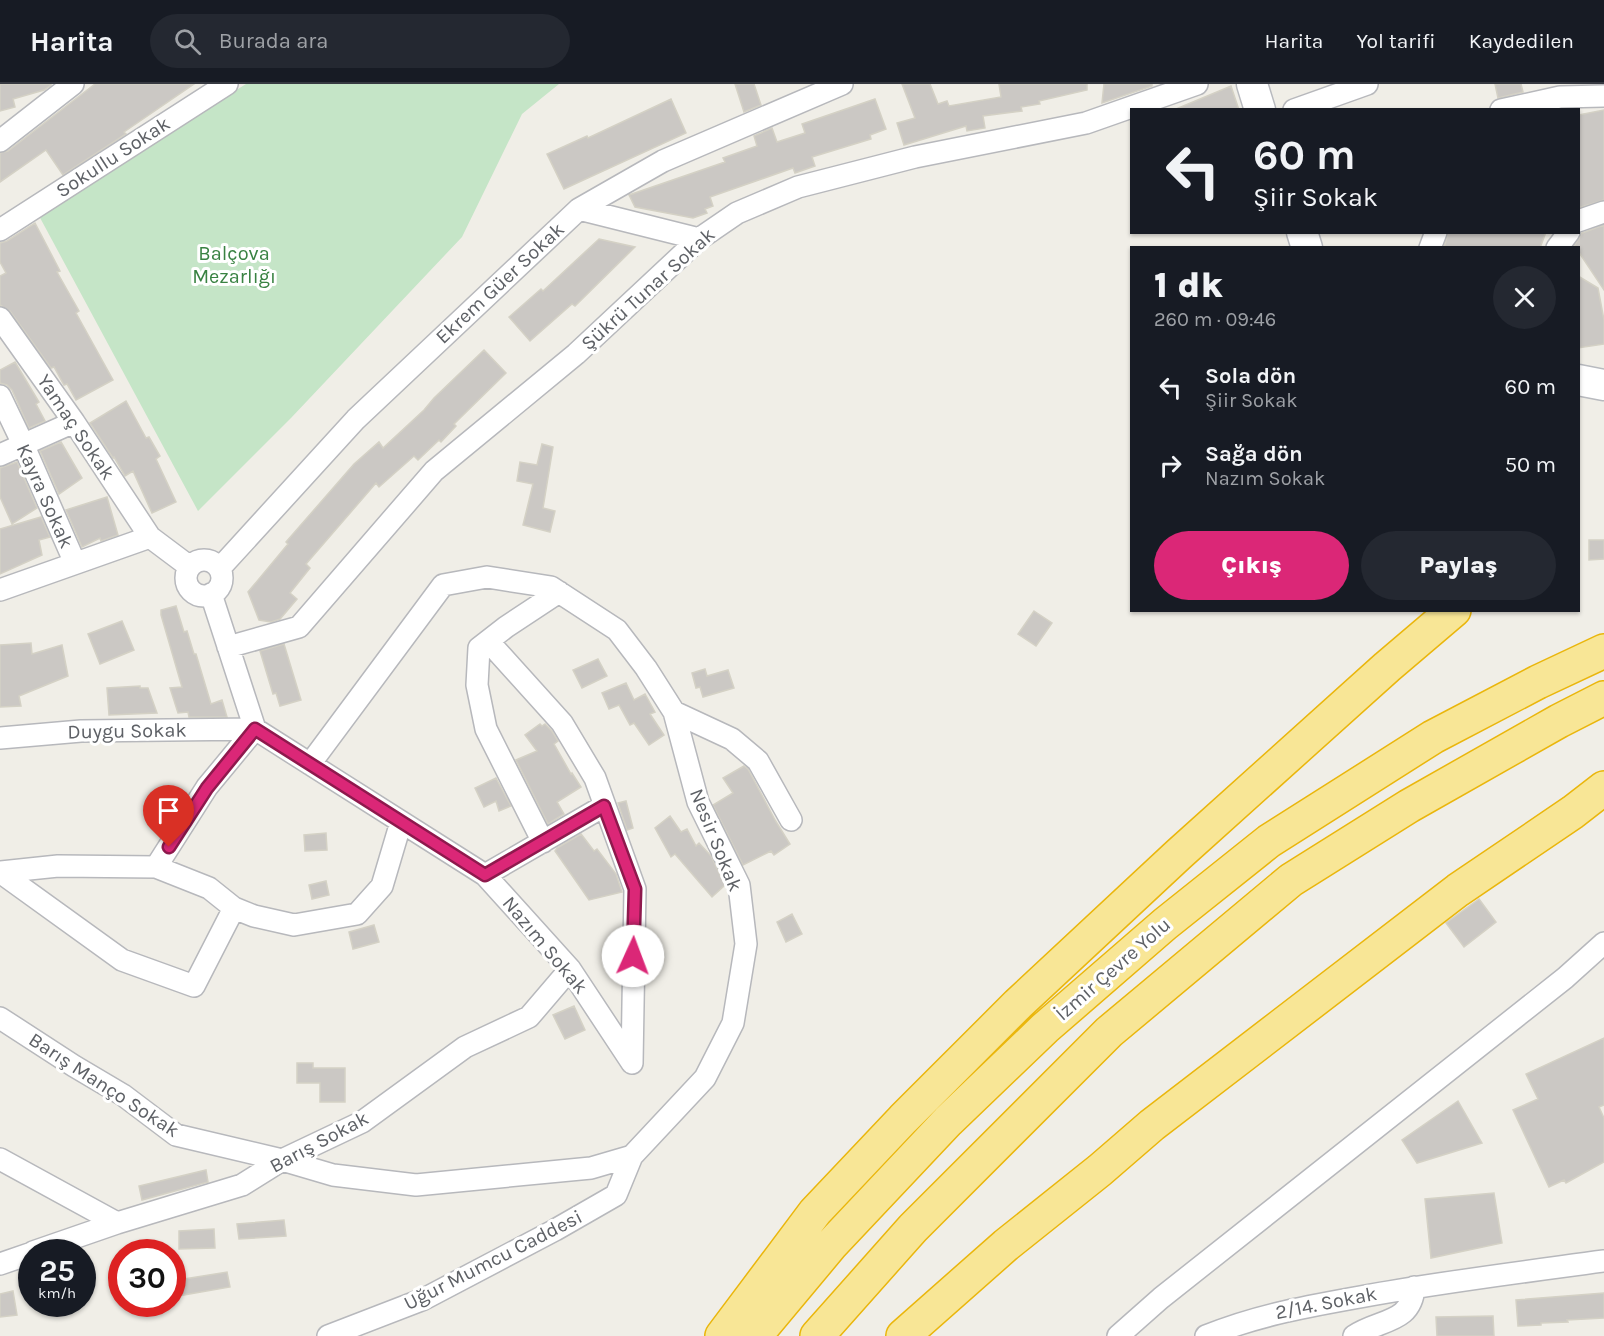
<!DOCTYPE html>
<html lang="tr">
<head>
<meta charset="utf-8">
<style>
	body { margin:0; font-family:Karla,sans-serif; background:#242831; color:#f1f3f6; height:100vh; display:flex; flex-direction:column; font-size:22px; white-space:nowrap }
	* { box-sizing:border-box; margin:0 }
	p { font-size:20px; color:#9ea1a6 }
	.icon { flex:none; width:33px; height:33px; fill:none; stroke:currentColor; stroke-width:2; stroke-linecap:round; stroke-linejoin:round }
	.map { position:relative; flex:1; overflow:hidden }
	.drawer { position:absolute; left:1130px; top:162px; width:450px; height:366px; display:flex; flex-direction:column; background:#171b24; border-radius:0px; box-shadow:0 2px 4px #0004 }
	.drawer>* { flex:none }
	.hud { position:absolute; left:1130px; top:24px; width:450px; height:126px; border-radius:0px; box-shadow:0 2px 4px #0004; background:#171b24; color:#f1f3f6; overflow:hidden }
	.speed { position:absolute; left:18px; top:1155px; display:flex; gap:12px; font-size:30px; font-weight:700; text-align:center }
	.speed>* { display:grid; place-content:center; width:78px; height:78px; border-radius:50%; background:#171b24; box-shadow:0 2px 4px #0004; line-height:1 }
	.speed small { font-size:15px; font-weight:400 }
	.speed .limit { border:9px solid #d22; background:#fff; color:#111 }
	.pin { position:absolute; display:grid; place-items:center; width:51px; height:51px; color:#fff; margin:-62px -26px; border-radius:50% 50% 50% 0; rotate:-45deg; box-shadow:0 0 6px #0007 }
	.pin .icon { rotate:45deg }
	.me { position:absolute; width:66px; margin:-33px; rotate:2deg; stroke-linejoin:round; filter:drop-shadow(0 0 4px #0008) }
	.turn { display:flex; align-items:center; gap:21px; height:126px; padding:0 24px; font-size:27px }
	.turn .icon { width:78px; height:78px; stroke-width:2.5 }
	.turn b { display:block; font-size:42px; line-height:51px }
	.round { display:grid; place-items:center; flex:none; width:63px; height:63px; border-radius:32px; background:#242831 }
	.overview { display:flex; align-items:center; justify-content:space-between; height:102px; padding:0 24px }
	h1 { font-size:36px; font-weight:800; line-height:45px }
	.primary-button { display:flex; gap:12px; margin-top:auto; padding:12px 24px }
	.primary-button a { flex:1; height:69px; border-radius:36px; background:#db2777; color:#fff; font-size:24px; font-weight:800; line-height:69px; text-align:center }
	.primary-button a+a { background:#242831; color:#f1f3f6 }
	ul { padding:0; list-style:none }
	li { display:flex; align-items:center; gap:18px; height:78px; padding:0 24px }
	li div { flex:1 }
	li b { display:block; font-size:22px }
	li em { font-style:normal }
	header { display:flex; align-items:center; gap:36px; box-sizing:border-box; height:84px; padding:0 30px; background:#171b24; border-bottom:2px solid #363941 }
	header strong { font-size:28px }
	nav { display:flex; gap:33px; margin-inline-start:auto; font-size:21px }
	.search { width:420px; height:54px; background:#242831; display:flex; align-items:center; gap:15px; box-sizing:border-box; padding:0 21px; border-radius:33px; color:#9ea1a6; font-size:22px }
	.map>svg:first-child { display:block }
	.green { fill:#c5e5c7 }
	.building { fill:#cbc8c4; stroke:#d4d1c5; stroke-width:1.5 }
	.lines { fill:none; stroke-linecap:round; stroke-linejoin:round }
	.street-casing { stroke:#b7b8bc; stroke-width:24 }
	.secondary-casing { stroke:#b8babf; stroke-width:33 }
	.highway-casing { stroke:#eab60c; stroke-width:36 }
	.street { stroke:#fff; stroke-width:21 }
	.secondary { stroke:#fff; stroke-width:30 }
	.highway { stroke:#f8e696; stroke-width:33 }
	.route-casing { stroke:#8e194d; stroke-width:15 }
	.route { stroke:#db2777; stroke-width:10 }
	.labels { text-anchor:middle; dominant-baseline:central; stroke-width:6; stroke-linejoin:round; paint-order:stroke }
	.street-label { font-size:20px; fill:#5e6166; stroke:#fff }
	.park-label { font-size:20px; fill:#398242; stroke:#fff }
</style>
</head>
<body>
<header>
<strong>Harita</strong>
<div class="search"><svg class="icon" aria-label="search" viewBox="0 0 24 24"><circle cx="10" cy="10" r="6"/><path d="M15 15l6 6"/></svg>Burada ara</div>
<nav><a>Harita</a><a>Yol tarifi</a><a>Kaydedilen</a></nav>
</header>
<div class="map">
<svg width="1604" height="1252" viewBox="0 0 1604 1252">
	<rect width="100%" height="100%" fill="#f0eee7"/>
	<path class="green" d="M246,0h313l-37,30 -60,123 -171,181 -93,93 -160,-297z"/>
	<path class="building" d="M0,0h51v1l-7,5 -31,9 2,8 -15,4z
		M95,0h99l-70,48 2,2 -63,41 -17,-25 -46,32v-29l8,-2z
		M735,0h19l7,21 -17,7z
		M902,0h28l8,20 9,-3 2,5 52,-9 -2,-13h88v6l-48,11 1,3 -19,3 1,4 -39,5 2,12 -18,3 -1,-5 -62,19 -7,-22 18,-5z
		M1104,0h48v2l-50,17z
		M1495,0h26l2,8 -25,6z
		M1231,2l8,24h-63v-1z
		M671,15l15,34 -122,56 -17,-35 40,-18 1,2z
		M875,15l11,30 -16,6 1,4 -59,18 3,9 -20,7 -2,-5 -83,29 3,9 -8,3 2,4 -14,5 -58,-11 -6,-12 96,-33 -2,-4 34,-12 -3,-10 18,-8 5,14 28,-9 -3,-9z
		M1604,26v90l-26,8v-93z
		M35,139l25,48 -3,1 22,39 -3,2 37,67 -37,20 -9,-16 -3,1 -10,-18 -3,1 -41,-57 -10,-6v-29l6,-3 -6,-11v-19l7,-2z
		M1604,141v65l-26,-39v-3l-4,-2 8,-13z
		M1448,148h98l-6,16h-96z
		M599,155l36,8 -60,59 -3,-2 -42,37 -21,-24 32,-28 2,2z
		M1578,192l20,12 6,32v24l-26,4z
		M484,266l22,23 -52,51 2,2 -15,16 -2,-2 -21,20 -4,-4 -35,31 -3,-4 -70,81 4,4 -20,25 7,6 -17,20 -9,3 -12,-2 -11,-28 40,-48 -2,-2 68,-78 25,-22 4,6 41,-38 10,-12z
		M15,278l24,40 -3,2 9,17 -16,7 -17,-38 -5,-5 -7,-2v-13z
		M126,317l20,37 3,-1 11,19 -4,3 20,43 -24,11 -19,-42 -8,5 -11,-19 -1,1 -23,-35z
		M61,358l21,36 -23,16 -19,-43z
		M542,360l11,3 -10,61 12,3 -5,21 -27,-7 10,-41 -16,-3 3,-19 17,3z
		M17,378l20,46 -25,16 -12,-27v-29z
		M107,413l11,38 -17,6 -1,-3 -18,9 -16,-37z
		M41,433l9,20 -11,3 3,15 -42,19v-45z
		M1589,456h15v19l-15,1z
		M176,522l8,26 3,-1 7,23h2l15,50 11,-4 5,17h-38l-1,-5 -10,1 -8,-25 12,-1 -21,-72v-5z
		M1034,527l18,12 -16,23 -18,-12z
		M122,537l12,29 -34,14 -12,-30z
		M31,559l1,11 30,-9 6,31 -49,20 2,10 -21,1v-62z
		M284,560l17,56 -21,6 -4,-13 -3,1 -13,-43z
		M598,575l9,17 -25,12 -9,-18z
		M705,585l2,7 21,-6 6,18 -31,9 -3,-10 -4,1 -4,-15z
		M626,599l8,17 11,-6 10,18 -5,2 14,21 -15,10 -15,-22 -4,2 -11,-20 -10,4 -7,-16z
		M140,602v2h8l9,25 -48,2 -2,-27z
		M540,640l2,2 3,-2 7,7 6,10 -4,3 17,30 1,-1 9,14 -24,15 7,12 -16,10 -32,-64 21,-9 -12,-16z
		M744,682l4,3 27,51 15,24 -16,11 -3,-4 -28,14 -30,-60 20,-12 -10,-15z
		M496,694l15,28 -12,5 -3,-10 -12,6 -9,-19z
		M626,717l7,27 -6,2 -9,-27z
		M670,732l11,16 6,-3 9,17 3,-3 12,13 14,29 -13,12 -37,-43 -4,3 -16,-29z
		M326,749l1,17 -22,1 -1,-16z
		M581,750l13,17 3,-2 19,25 6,18 -33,8 -34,-49 2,-3z
		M326,797l3,14 -17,4 -3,-14z
		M1479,815l17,23 -32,25 -18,-24z
		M792,830l10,20 -16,8 -9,-20z
		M374,841l5,17 -26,7 -4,-17z
		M574,922l11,24 -20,9 -12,-24z
		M1604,954v67l-5,2 5,11v44l-38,21 -2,-3 -15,7 -36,-77 25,-11 -12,-25z
		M297,979h16v5h32v34h-25v-19h-23z
		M1458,1017l24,42 -65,20 -15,-23z
		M206,1086l2,12 -66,18 -3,-14z
		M1494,1109l8,50 -71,15 -6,-59z
		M284,1136l2,16 -47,3 -2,-15z
		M214,1145l1,19 -36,1v-18z
		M227,1188l3,15 -58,10v-16z
		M13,1207l4,24 -17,2v-23z
		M1604,1209v25l-37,2 1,2 -27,1v2l-23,1 -2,-26z
		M1493,1232l1,20h-57l-1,-19z"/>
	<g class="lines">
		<defs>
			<path id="street" d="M1294,26l73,-26
				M1501,26l59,-13 44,-1
				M0,57l73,-57
				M579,125l120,30
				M1578,137l26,-9
				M0,146l227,-146
				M1430,164l6,-16
				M1557,164l12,-16
				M0,234l74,104 76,115 40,30
				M0,312l23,48 52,119
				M0,371l74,-33
				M186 494a18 18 0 1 1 36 0a18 18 0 1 1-36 0Z
				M220,484l136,-149 223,-210 84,-48 179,-77
				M0,506l150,-53
				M211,510l44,135 230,146 85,94 62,94
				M488,557l74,82 33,55 40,111 -3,174
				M228,563l71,-20 135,-156 142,-117 123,-115 38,-26 61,-26 117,-30 171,-34 111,-39
				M674,628l58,27 26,22 33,59
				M0,654l81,-7 174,-2
				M310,680l133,-179 44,-8 64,10 66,43 29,38 28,44 24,90 41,83 7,59 -13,79 -28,55 -73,78 -16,39 -61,35 -131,69 -96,37
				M543,758l-57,-113 -9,-44 2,-37 27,-21 53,-35
				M0,788l122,88 72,26 40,-78 -25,-20 -53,-21
				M0,788l58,-6 98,1 51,-80 48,-58
				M485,791l119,-69
				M234,824l20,8 40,9 63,-11 25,-28 19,-64
				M0,934l74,48 49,29 53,40 106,25 51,15 83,10 175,-17 41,-12
				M0,1075l117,64
				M33,1168l84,-29 125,-38 40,-25 80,-38 103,-75 64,-30 41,-48
				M0,1180l32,-11
				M1118,1252l43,-38 404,-320 39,-35
				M1206,1252c52,-21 99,-29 154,-39 81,-15 163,-25 244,-36
				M1354,1252c25,-17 58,-12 60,-49"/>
			<path id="secondary" d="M1252,0l8,26
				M1302,148l5,16
				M1578,296l26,5"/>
			<path id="highway" d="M722,1252l93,-124 88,-93 115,-115 161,-150 208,-187 67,-57
				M755,1252l76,-91 117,-124 97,-93 120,-104 104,-83 164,-104 105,-55 66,-31
				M817,1252l96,-108 196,-196 182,-152 118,-74 150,-85 45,-23
				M903,1252l103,-91 94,-75 52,-45 306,-235 115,-78 31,-24"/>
		</defs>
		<use href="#street" class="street-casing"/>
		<use href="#secondary" class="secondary-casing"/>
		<use href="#highway" class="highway-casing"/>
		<use href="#street" class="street"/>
		<use href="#secondary" class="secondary"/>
		<use href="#highway" class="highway"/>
	</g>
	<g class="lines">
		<defs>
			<path id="route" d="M169,763l38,-59 48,-59 230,146 119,-69 31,83 -2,67"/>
		</defs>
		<use href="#route" class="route-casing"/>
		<use href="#route" class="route"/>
	</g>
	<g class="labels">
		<g class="street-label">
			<text transform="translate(113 73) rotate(-33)">Sokullu Sokak</text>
			<text transform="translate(500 199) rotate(-43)">Ekrem Güer Sokak</text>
			<text transform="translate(648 205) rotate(-42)">Şükrü Tunar Sokak</text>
			<text transform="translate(76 343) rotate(56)">Yamaç Sokak</text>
			<text transform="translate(45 412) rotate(66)">Kayra Sokak</text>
			<text transform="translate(127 647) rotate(-1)">Duygu Sokak</text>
			<text transform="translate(716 756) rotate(68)">Nesir Sokak</text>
			<text transform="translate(545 861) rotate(50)">Nazım Sokak</text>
			<text transform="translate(1113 885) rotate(-41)">İzmir Çevre Yolu</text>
			<text transform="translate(104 1001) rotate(33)">Barış Manço Sokak</text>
			<text transform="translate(319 1058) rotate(-28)">Barış Sokak</text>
			<text transform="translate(493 1176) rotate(-27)">Uğur Mumcu Caddesi</text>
			<text transform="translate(1326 1219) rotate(-11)">2/14. Sokak</text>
		</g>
		<g class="park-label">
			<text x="234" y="169">Balçova<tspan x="234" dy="23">Mezarlığı</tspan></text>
		</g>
	</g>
</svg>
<div class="speed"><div>25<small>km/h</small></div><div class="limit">30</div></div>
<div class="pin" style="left:169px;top:763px;background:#d93025"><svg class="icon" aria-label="arrive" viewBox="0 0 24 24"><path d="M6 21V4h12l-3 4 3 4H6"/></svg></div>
<svg class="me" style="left:633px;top:872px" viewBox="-20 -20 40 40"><circle r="19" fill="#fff"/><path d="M0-13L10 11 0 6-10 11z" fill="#db2777"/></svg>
<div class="hud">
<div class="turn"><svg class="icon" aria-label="left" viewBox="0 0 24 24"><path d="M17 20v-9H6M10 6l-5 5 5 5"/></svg><div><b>60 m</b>Şiir Sokak</div></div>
</div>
<section class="drawer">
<div class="overview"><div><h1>1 dk</h1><p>260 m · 09:46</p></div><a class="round"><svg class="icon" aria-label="close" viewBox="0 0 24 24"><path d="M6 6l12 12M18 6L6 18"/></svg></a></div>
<ul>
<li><svg class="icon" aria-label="left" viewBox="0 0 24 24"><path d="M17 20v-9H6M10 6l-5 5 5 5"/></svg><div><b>Sola dön</b><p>Şiir Sokak</p></div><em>60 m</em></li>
<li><svg class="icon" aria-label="right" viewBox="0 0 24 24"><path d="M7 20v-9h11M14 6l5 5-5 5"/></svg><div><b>Sağa dön</b><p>Nazım Sokak</p></div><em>50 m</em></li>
</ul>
<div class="primary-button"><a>Çıkış</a><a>Paylaş</a></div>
</section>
</div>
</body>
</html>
